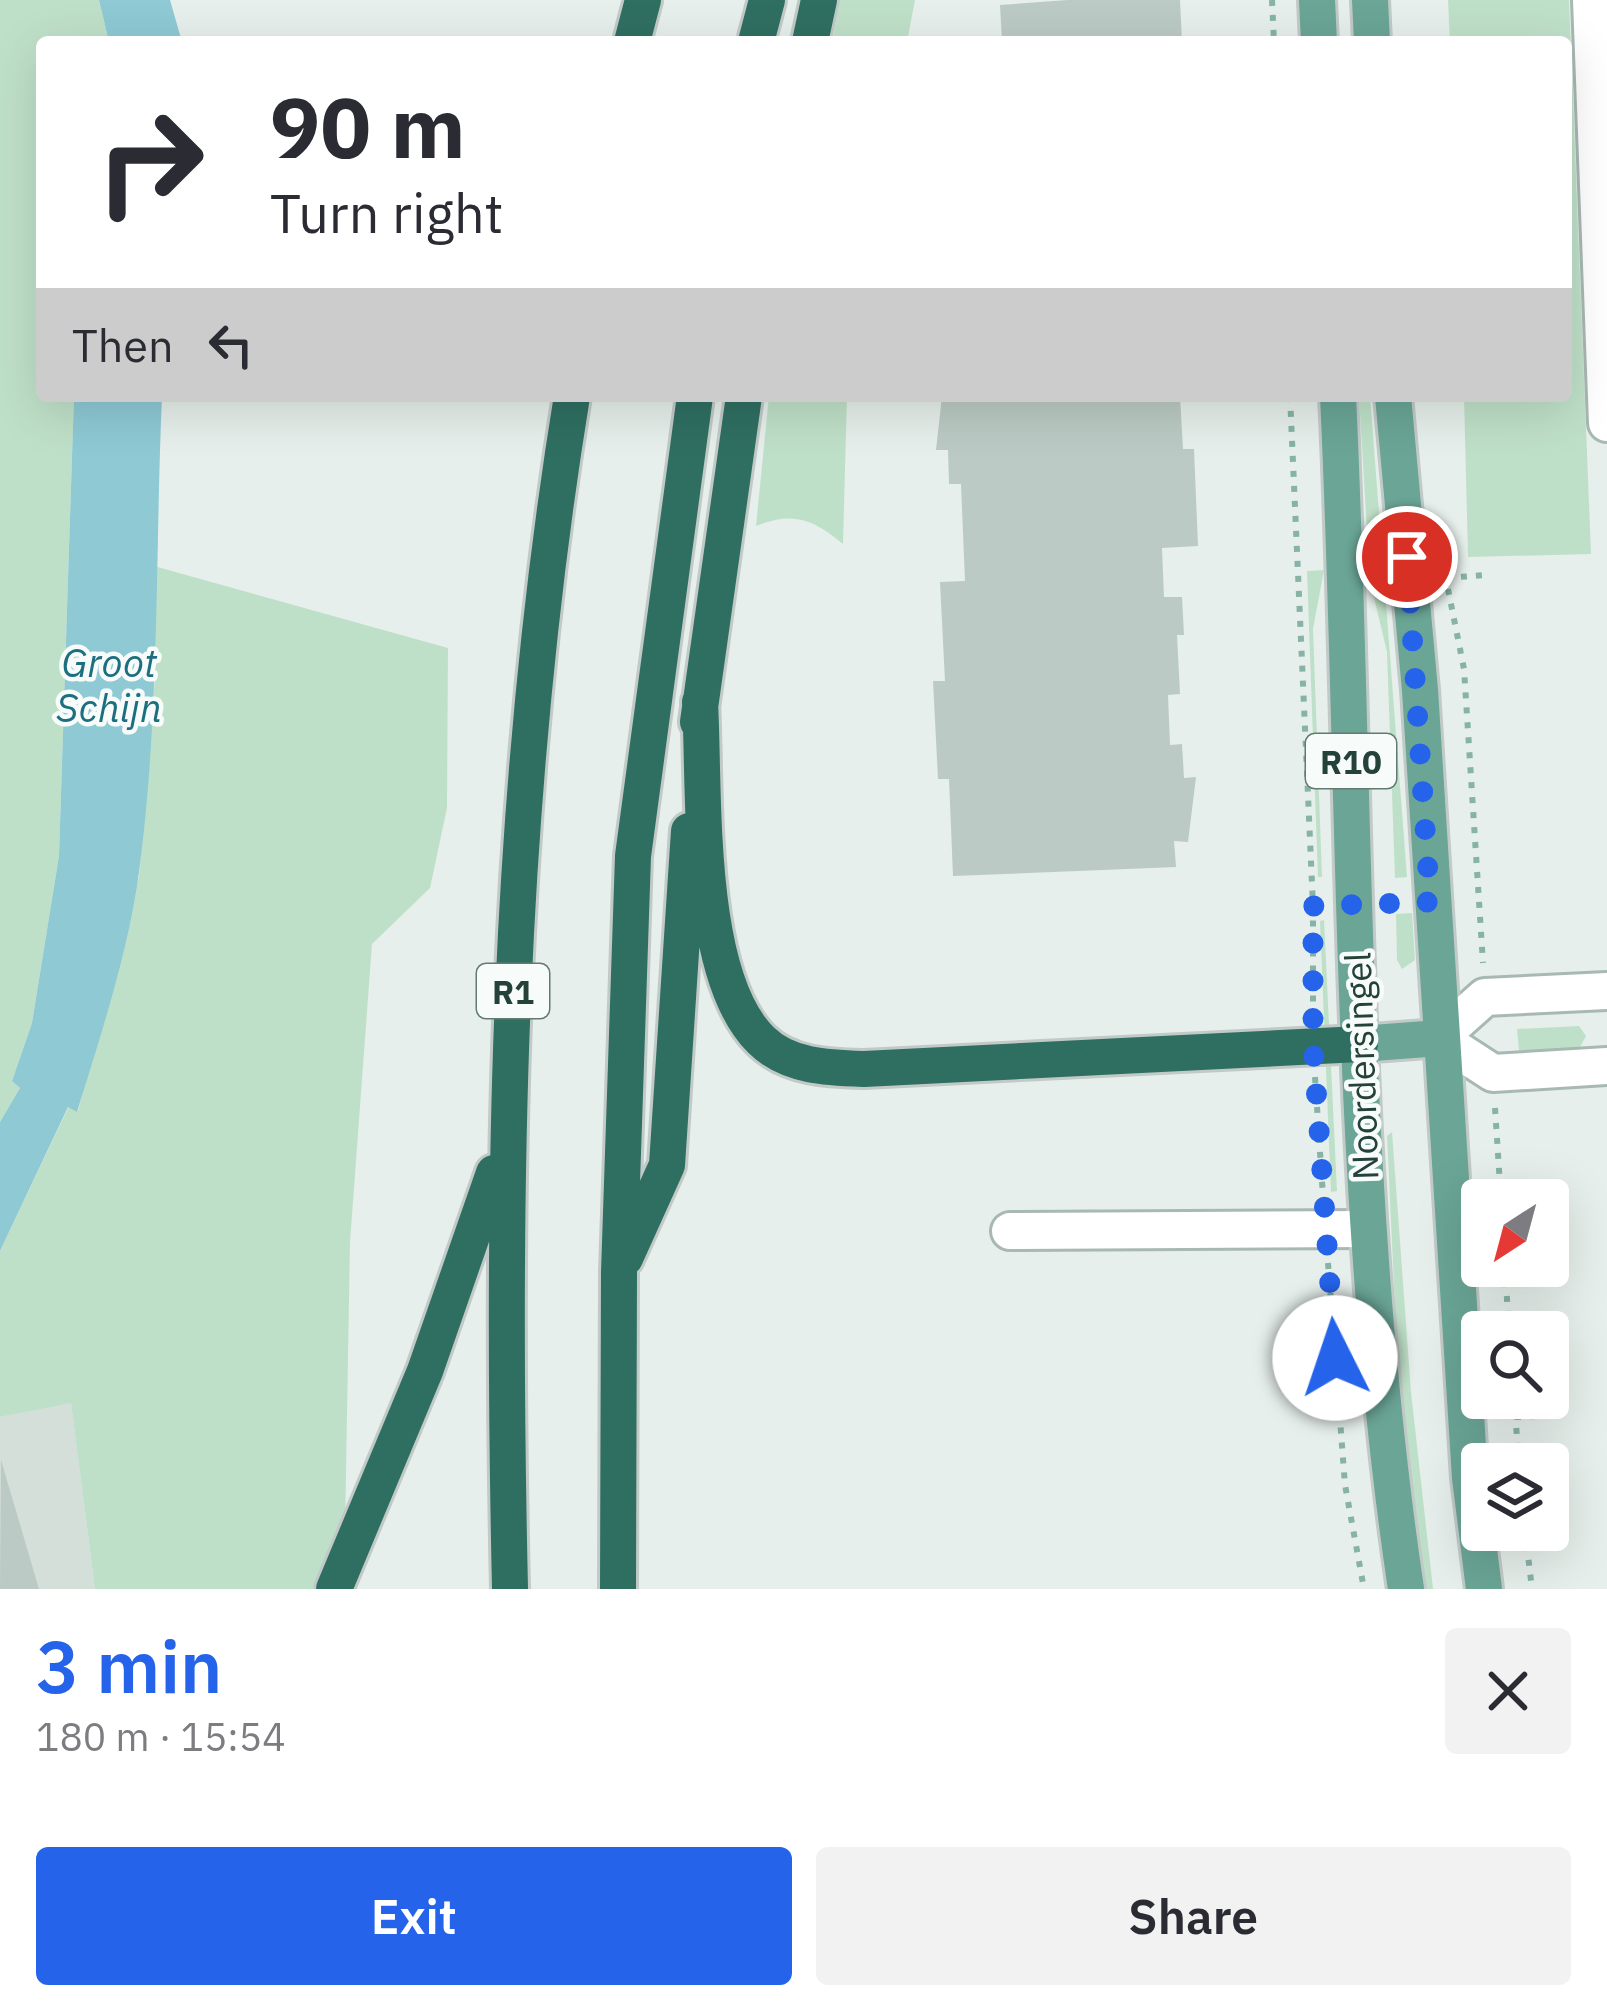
<!DOCTYPE html>
<html lang="en">
<head>
<meta charset="utf-8">
<style>
	body { margin:0; font-family:"IBM Plex Sans",sans-serif; background:#f2f2f3; color:#2b2b33; height:100vh; display:flex; flex-direction:column; font-size:45px; white-space:nowrap }
	* { box-sizing:border-box; margin:0 }
	p { font-size:39px; color:#7c7c81 }
	.icon { flex:none; width:66px; height:66px; fill:none; stroke:currentColor; stroke-width:2; stroke-linecap:round; stroke-linejoin:round }
	.map { position:relative; height:1589px; overflow:hidden }
	.panel { display:flex; flex-direction:column; background:#fff; flex:1 }
	.panel>* { flex:none }
	.guide { position:absolute; left:36px; top:36px; width:1536px; height:366px; border-radius:12px; box-shadow:0 12px 48px #0002; background:#fff; color:#2b2b33; overflow:hidden }
	.needle { width:78px; rotate:216deg }
	.controls { position:absolute; left:1461px; top:1179px; display:grid; gap:24px }
	.controls a { display:grid; place-items:center; width:108px; height:108px; border-radius:12px; background:#fff; box-shadow:0 12px 48px #0002; font-size:60px }
	.pin { position:absolute; display:grid; place-items:center; width:102px; height:102px; color:#fff; margin:-51px; border:6px solid #fff; border-radius:50%; box-shadow:0 3px 12px #0007 }
	.me { position:absolute; width:132px; margin:-66px; rotate:356deg; stroke-linejoin:round; filter:drop-shadow(0 0 9px #0008) }
	.turn { display:flex; align-items:center; gap:42px; height:252px; padding:0 36px; font-size:54px }
	.turn .icon { width:156px; height:156px; stroke-width:2.5 }
	.turn b { display:block; font-size:84px; line-height:102px }
	.then { display:flex; align-items:center; height:114px; padding:0 36px; background:#0003; gap:24px; font-size:45px }
	.round { display:grid; place-items:center; flex:none; width:126px; height:126px; border-radius:12px; background:#f2f2f3 }
	.overview { display:flex; align-items:center; justify-content:space-between; height:204px; padding:0 36px }
	h1 { font-size:72px; font-weight:600; line-height:90px; color:#2563eb }
	.primary-button { display:flex; gap:24px; margin-top:auto; padding:24px 36px }
	.primary-button a { flex:1; height:138px; border-radius:12px; background:#2563eb; color:#fff; font-size:48px; font-weight:600; line-height:138px; text-align:center }
	.primary-button a+a { background:#f2f2f3; color:#2b2b33 }
	.map>svg:first-child { display:block }
	.built { fill:#d4dfda }
	.green { fill:#bfe0c8 }
	.water { fill:#8ec9d4 }
	.building { fill:#bbcac4 }
	.lines { fill:none; stroke-linecap:round; stroke-linejoin:round }
	.minor-casing { stroke:#a8b8b2; stroke-width:42 }
	.major-casing { stroke:#c2cac8; stroke-width:42 }
	.highway-casing { stroke:#c2cac8; stroke-width:42 }
	.path { stroke:#86b3a5; stroke-width:6; stroke-dasharray:6 9; stroke-linecap:butt }
	.minor { stroke:#fff; stroke-width:36 }
	.major { stroke:#6aa596; stroke-width:36 }
	.highway { stroke:#2f6f62; stroke-width:36 }
	.route { stroke:#2563eb; stroke-width:21; stroke-dasharray:0 37.8 }
	.labels { text-anchor:middle; dominant-baseline:central; stroke-width:9; stroke-linejoin:round; paint-order:stroke }
	.shield { fill:#f7fbf9; stroke:#637a73; stroke-width:3 }
	.shield-label { font-size:33px; font-weight:bold; fill:#24423a }
	.street-label { font-size:36px; fill:#24423a; stroke:#f7fbf9 }
	.water-label { font-size:39px; font-style:italic; fill:#1c6f80; stroke:#f7fbf9 }
</style>
</head>
<body>
<div class="map">
<svg width="1607" height="1589" viewBox="0 0 1607 1589">
	<rect width="100%" height="100%" fill="#e6efeb"/>
	<path class="built" d="M71,1402l24,187h-95v-172z"/>
	<path class="green" d="M0,0h99l10,42h-67v354h32l-15,460 -27,167 -20,58 8,7 -20,34z
		M840,0h75l-8,42h-75z
		M1448,0h121l22,554 -123,3 -4,-161h102v-354h-116z
		M769,396h78l-4,148c-30,-25 -50,-33 -87,-18z
		M1359,396h11l37,481 -12,1 -8,-226 -17,-71z
		M154,566l294,82 -1,160 -17,80 -58,56 -22,298 -6,347h-249l-24,-186 -71,14v-166l69,-145 9,5 61,-235 16,-199z
		M1324,570l-11,59 9,248h-4l-11,-306z
		M1412,913l3,47 -13,9 -5,-9 -1,-46z
		M1324,920l13,271 -6,1 -11,-271z
		M1579,1026l7,10 -6,11 -61,4 -2,-22z
		M1392,1132l19,260 22,197h-7l-27,-196 -12,-257z"/>
	<path class="water" d="M99,0h71l12,42h-73z
		M74,396h88c-7,159 -2,319 -23,476 -11,81 -38,162 -62,240l-9,-5 -68,144v-129l20,-34 -8,-7 20,-58 27,-167z"/>
	<path class="building" d="M1068,0h112l2,42h-180l-2,-37z
		M942,396h238l3,53h11l4,97 -36,2 2,49h18l2,38h-7l3,59 -12,1 2,50 12,-1 2,34 12,-1 -8,65 -14,-1 2,26 -223,9 -4,-97h-11l-5,-98h12l-5,-99 25,-1 -4,-97h-12l-1,-34h-12z
		M1,1460l38,129h-39z"/>
	<g class="lines">
		<defs>
			<path id="minor" d="M1591,0l16,423
				M1607,991l-122,6 -46,41 54,35 114,-7
				M1010,1231l357,-2"/>
			<path id="major" d="M1317,0l2,42
				M1370,0l2,42
				M1338,396c19,398 9,798 68,1193
				M1393,396l27,294 50,788 14,111
				M1360,1044l79,-6"/>
			<path id="highway" d="M632,42l11,-42
				M756,42l11,-42
				M810,42l9,-42
				M700,702c5,90 -5,273 61,338 27,27 68,28 103,29l496,-25
				M698,722l46,-326
				M625,1258l42,-93 22,-334
				M334,1589l91,-218 69,-198
				M510,1589c-9,-401 -3,-796 62,-1193
				M618,1589l1,-317 14,-416 62,-460"/>
		</defs>
		<use href="#minor" class="minor-casing"/>
		<use href="#major" class="major-casing"/>
		<use href="#highway" class="highway-casing"/>
		<path class="path" d="M1272,0l2,42
			M1290,396l23,510v110
			M1446,578l39,-3
			M1448,589l16,80 19,294
			M1315,1077l8,119
			M1495,1108l6,92
			M1328,1263l17,222 19,104
			M1505,1266l4,66
			M1514,1398l5,66
			M1515,1417l21,-1
			M1525,1530l7,59"/>
		<use href="#minor" class="minor"/>
		<use href="#major" class="major"/>
		<use href="#highway" class="highway"/>
	</g>
	<g class="lines">
		<path class="route" d="M1335,1358l-22,-314v-138l117,-4 -23,-345"/>
	</g>
	<g class="labels">
		<g class="shield">
			<rect x="1306" y="734" width="90" height="54" rx="9"/>
			<rect x="477" y="964" width="72" height="54" rx="9"/>
		</g>
		<g class="shield-label">
			<text x="1351" y="761">R10</text>
			<text x="513" y="991">R1</text>
		</g>
		<g class="street-label">
			<text transform="translate(1361 1066) rotate(-92)">Noordersingel</text>
		</g>
		<g class="water-label">
			<text x="109" y="662">Groot<tspan x="109" dy="45">Schijn</tspan></text>
		</g>
	</g>
</svg>
<div class="controls">
<a><svg class="needle" viewBox="-14 -14 28 28"><path d="M0-13l5 13h-10z" fill="#e53935"/><path d="M0 13l5-13h-10z" fill="#7c7c81"/></svg></a>
<a><svg class="icon" aria-label="search" viewBox="0 0 24 24"><circle cx="10" cy="10" r="6"/><path d="M15 15l6 6"/></svg></a>
<a><svg class="icon" aria-label="layers" viewBox="0 0 24 24"><path d="M12 4l9 5-9 5-9-5zM3 14l9 5 9-5"/></svg></a>
</div>
<div class="pin" style="left:1407px;top:557px;background:#d93025"><svg class="icon" aria-label="arrive" viewBox="0 0 24 24"><path d="M6 21V4h12l-3 4 3 4H6"/></svg></div>
<svg class="me" style="left:1335px;top:1358px" viewBox="-20 -20 40 40"><circle r="19" fill="#fff"/><path d="M0-13L10 11 0 6-10 11z" fill="#2563eb"/></svg>
<div class="guide">
<div class="turn"><svg class="icon" aria-label="right" viewBox="0 0 24 24"><path d="M7 20v-9h11M14 6l5 5-5 5"/></svg><div><b>90 m</b>Turn right</div></div>
<div class="then">Then<svg class="icon" aria-label="left" viewBox="0 0 24 24"><path d="M17 20v-9H6M10 6l-5 5 5 5"/></svg></div>
</div>
</div>
<section class="panel">
<div class="overview"><div><h1>3 min</h1><p>180 m · 15:54</p></div><a class="round"><svg class="icon" aria-label="close" viewBox="0 0 24 24"><path d="M6 6l12 12M18 6L6 18"/></svg></a></div>
<div class="primary-button"><a>Exit</a><a>Share</a></div>
</section>
</body>
</html>
